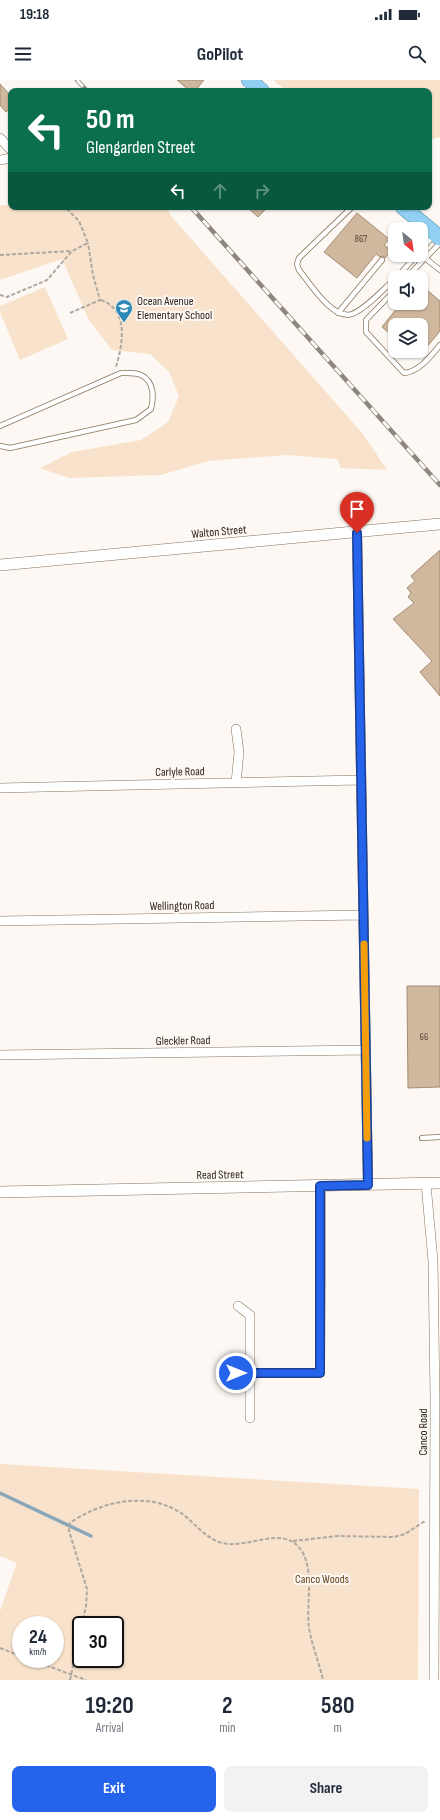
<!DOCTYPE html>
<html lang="en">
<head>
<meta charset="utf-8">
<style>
	body { margin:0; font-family:"Sofia Sans Condensed",sans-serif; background:#f2f2f3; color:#1f2937; height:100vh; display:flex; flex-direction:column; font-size:15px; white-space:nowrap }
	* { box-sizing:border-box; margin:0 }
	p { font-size:13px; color:#747a83 }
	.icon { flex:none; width:22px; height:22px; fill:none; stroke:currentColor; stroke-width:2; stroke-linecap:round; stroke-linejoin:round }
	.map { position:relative; height:1600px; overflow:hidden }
	.side { display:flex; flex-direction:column; background:#fff; flex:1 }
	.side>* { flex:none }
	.guide { position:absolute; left:8px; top:8px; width:424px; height:122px; border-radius:8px; box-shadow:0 1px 3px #0004; background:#0b6e4f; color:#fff; overflow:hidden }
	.needle { width:26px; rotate:151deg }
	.fabs { position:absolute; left:388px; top:142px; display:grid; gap:8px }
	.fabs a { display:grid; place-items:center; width:40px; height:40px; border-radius:8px; background:#fff; box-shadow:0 1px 3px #0004; font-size:20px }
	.speed { position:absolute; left:12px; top:1536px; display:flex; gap:8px; font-size:20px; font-weight:700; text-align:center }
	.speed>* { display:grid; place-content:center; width:52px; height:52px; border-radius:50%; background:#fff; box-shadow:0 1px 3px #0004; line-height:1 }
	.speed small { font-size:10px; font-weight:400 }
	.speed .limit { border:2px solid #111; border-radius:6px; background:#fff; color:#111 }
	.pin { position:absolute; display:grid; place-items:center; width:34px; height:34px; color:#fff; margin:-41px -17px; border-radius:50% 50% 50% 0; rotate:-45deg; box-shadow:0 0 4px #0007 }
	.pin .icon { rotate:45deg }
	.me { position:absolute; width:44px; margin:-22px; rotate:90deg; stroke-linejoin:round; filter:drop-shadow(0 0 3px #0008) }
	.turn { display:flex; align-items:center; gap:14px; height:84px; padding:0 12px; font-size:18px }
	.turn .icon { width:52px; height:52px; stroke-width:2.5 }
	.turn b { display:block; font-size:28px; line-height:34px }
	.lanes { display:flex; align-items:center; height:38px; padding:0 12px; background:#0003; justify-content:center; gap:20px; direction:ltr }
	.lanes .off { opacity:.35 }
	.eta { display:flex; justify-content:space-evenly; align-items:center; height:68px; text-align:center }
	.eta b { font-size:24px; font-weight:700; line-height:28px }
	.action { display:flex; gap:8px; margin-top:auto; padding:8px 12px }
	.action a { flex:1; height:46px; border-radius:8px; background:#2563eb; color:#fff; font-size:16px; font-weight:700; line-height:46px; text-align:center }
	.action a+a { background:#f2f2f3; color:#1f2937 }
	.status { display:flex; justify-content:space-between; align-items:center; height:28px; padding:0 20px; background:#fff; direction:ltr }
	.status svg { height:11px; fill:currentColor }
	header { display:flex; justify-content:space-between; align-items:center; height:52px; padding:0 12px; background:#fff; font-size:18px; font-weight:700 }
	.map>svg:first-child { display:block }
	.green { fill:#f8e2cb; fill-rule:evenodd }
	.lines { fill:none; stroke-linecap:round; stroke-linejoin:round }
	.stream { stroke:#88a7ba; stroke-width:3.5 }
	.building { fill:#cfb89e; stroke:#a28c74 }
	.service-casing { stroke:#88735b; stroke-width:6 }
	.minor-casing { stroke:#88735b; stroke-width:10 }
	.tertiary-casing { stroke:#88735b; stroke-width:12 }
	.trunk-casing { stroke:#5d8da5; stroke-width:16 }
	.path { stroke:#afa8a1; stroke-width:2; stroke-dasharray:4 2; stroke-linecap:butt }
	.service { stroke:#fff; stroke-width:4.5 }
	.minor { stroke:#fff; stroke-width:9 }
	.tertiary { stroke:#fff; stroke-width:11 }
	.trunk { stroke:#92d0f3; stroke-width:15 }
	.rail-casing { stroke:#8e877f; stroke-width:4.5 }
	.rail { stroke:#fdf8f3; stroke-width:3; stroke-dasharray:9; stroke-linecap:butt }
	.route-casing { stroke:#184099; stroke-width:10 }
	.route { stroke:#2563eb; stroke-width:7 }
	.slow { stroke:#f59e0b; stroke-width:7 }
	.labels { text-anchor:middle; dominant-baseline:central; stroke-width:4; stroke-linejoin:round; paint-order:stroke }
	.number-label { font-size:10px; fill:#56493b }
	.poi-label { font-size:12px; fill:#2d241a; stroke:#fdf8f3; text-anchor:start }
	.street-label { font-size:12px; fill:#2d241a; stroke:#fdf8f3 }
	.park-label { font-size:12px; fill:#634217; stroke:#fdf8f3 }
</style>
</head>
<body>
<div class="status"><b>19:18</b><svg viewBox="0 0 49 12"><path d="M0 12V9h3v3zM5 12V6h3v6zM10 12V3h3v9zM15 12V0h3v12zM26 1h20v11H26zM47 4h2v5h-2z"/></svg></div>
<header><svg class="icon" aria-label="menu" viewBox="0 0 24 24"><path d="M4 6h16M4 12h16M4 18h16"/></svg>GoPilot<svg class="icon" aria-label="search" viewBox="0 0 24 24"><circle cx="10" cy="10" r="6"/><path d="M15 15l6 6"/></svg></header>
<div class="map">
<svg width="440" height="1600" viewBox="0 0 440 1600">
	<rect width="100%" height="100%" fill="#fdf8f3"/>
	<path class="green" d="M273,0h167v57l-11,3v-49h-142z
		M0,125l38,2h129l4,9 192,218 24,36 -46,-2 -4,-9 -50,-4 -79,6 -47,14 -92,3 -29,-10 32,-16 69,-12 27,-18 11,-26 -10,-24 -19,-18 -38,-4 -23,-30 -27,-61 -62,21z
		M45,207l23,52 -48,21 -20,-48v-6z
		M0,1384l419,25 -1,191h-418v-69l17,-48 -17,-7zM21,1545h34v34h-34zM81,1545h34v34h-34z"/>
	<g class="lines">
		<path class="stream" d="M0,1413l91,43"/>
	</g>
	<path class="building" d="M177,0h27l-9,11h-5z
		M0,4l11,12v11l-5,5 -6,-7z
		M247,127h21l-10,10z
		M357,133l32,26 -5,6 4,3 1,5 -4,5 -2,-2 -3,1 -4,-3 -19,24 -33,-26z
		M421,205l19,16v30l-19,23v-29h-26v13l-13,-11 19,-24h20z
		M440,470v146l-20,-24 12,-11 -39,-42 21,-16 -6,-6 3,-4 -4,-5 8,-7 -4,-5z
		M407,906h33v101l-32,1z"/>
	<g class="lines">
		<defs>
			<path id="service" d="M352,127l-53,51 -2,6 2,6c10,12 34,51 53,44 14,-5 31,-25 43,-35
				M391,170l4,-2
				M421,170l13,-15
				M425,178l15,12
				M397,197l20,-22
				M407,197l33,-34
				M395,210l-29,30v12l38,41c15,-1 27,-17 36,-28
				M338,233l44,-53
				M0,346l121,-53c6,0 14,-1 20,2 13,6 13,22 10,34l-15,11 -126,28 -10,-2
				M422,1058l18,-1"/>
			<path id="minor" d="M0,58l11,12
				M0,80l11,-2
				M357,453l11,652
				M236,649l3,23 -3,31
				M0,708l361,-8
				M0,841l363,-6
				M0,975l366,-5
				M426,1104l7,77 2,137 -1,282
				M238,1226l12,9v103
				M236,1293h84l1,-186"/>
			<path id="tertiary" d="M0,485l440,-41
				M0,1112l440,-9"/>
			<path id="trunk" d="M249,0l13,11
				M403,127l37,31"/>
		</defs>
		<use href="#service" class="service-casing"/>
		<use href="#minor" class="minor-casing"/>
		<use href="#tertiary" class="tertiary-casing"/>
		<use href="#trunk" class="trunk-casing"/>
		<path class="path" d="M0,175l72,-4
			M0,215l7,2 40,-17 25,-29 16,-8 -9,-22 -14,-14
			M101,220c28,10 22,43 15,67
			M70,233l30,-13 -7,-25 -5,-32
			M293,1461l44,-5 57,1 11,-3 20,-13
			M82,1545l4,-19 1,-17 -18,-58 1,-8c31,-22 78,-32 111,-10 13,9 22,23 38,29 27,10 66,-21 84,11 11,22 3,51 6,75 3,18 10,34 14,52
			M0,1568l21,8
			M29,1579l57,21
			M70,1600l11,-51"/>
		<use href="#service" class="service"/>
		<use href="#minor" class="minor"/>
		<use href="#tertiary" class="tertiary"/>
		<use href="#trunk" class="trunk"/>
		<defs>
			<path id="rail" d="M77,0l10,11
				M191,127l249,278"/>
		</defs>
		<use href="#rail" class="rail-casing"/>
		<use href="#rail" class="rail"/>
	</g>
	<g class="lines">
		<defs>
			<path id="route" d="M236,1293h84v-187l48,-1 -11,-652"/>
		</defs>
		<use href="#route" class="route-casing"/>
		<use href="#route" class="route"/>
		<path class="slow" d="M364,864l3,194"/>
	</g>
	<defs>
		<symbol id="school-pin" viewBox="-11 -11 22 30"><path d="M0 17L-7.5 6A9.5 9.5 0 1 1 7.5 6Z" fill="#2c89b5" stroke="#fdf8f3"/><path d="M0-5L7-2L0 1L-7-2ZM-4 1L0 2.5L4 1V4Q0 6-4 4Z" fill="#fff"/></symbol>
	</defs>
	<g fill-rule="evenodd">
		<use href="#school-pin" x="114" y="218" width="20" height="27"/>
	</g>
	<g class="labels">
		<g class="number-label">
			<text x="361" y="159">867</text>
			<text x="424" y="957">66</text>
		</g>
		<g class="poi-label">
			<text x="137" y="221">Ocean Avenue<tspan x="137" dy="14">Elementary School</tspan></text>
		</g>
		<g class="street-label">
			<text transform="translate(219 452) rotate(-5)">Walton Street</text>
			<text transform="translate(180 692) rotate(-1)">Carlyle Road</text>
			<text transform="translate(182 826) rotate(-1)">Wellington Road</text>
			<text transform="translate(183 961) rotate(-1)">Gleckler Road</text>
			<text transform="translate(220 1095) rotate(-1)">Read Street</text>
			<text transform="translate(423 1352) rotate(-90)">Canco Road</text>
		</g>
		<g class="park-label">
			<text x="322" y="1499">Canco Woods</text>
		</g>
	</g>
</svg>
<div class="fabs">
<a><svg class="needle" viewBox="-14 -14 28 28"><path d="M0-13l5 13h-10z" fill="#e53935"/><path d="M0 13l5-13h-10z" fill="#747a83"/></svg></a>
<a><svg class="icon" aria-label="sound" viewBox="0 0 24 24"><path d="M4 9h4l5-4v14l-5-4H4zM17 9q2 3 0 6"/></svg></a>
<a><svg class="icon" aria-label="layers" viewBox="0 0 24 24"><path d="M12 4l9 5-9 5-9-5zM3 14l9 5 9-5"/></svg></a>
</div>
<div class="speed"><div>24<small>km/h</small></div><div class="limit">30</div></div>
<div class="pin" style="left:357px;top:453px;background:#d93025"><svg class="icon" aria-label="arrive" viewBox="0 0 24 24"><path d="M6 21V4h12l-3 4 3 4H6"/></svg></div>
<svg class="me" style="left:236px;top:1293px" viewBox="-20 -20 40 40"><circle r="17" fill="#2563eb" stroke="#fff" stroke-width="3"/><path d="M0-11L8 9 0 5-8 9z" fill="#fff"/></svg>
<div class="guide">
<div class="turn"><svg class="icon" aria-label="left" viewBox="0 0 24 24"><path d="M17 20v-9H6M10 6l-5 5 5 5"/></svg><div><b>50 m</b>Glengarden Street</div></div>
<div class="lanes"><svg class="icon" aria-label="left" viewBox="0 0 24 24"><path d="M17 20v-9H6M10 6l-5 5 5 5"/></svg><svg class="icon off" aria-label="ahead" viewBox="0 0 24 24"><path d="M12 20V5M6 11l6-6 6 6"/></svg><svg class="icon off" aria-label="right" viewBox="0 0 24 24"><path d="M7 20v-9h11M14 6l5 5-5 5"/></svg></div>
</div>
</div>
<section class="side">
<div class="eta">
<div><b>19:20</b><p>Arrival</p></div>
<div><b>2</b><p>min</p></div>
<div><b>580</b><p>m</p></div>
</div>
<div class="action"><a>Exit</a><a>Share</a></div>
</section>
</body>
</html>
